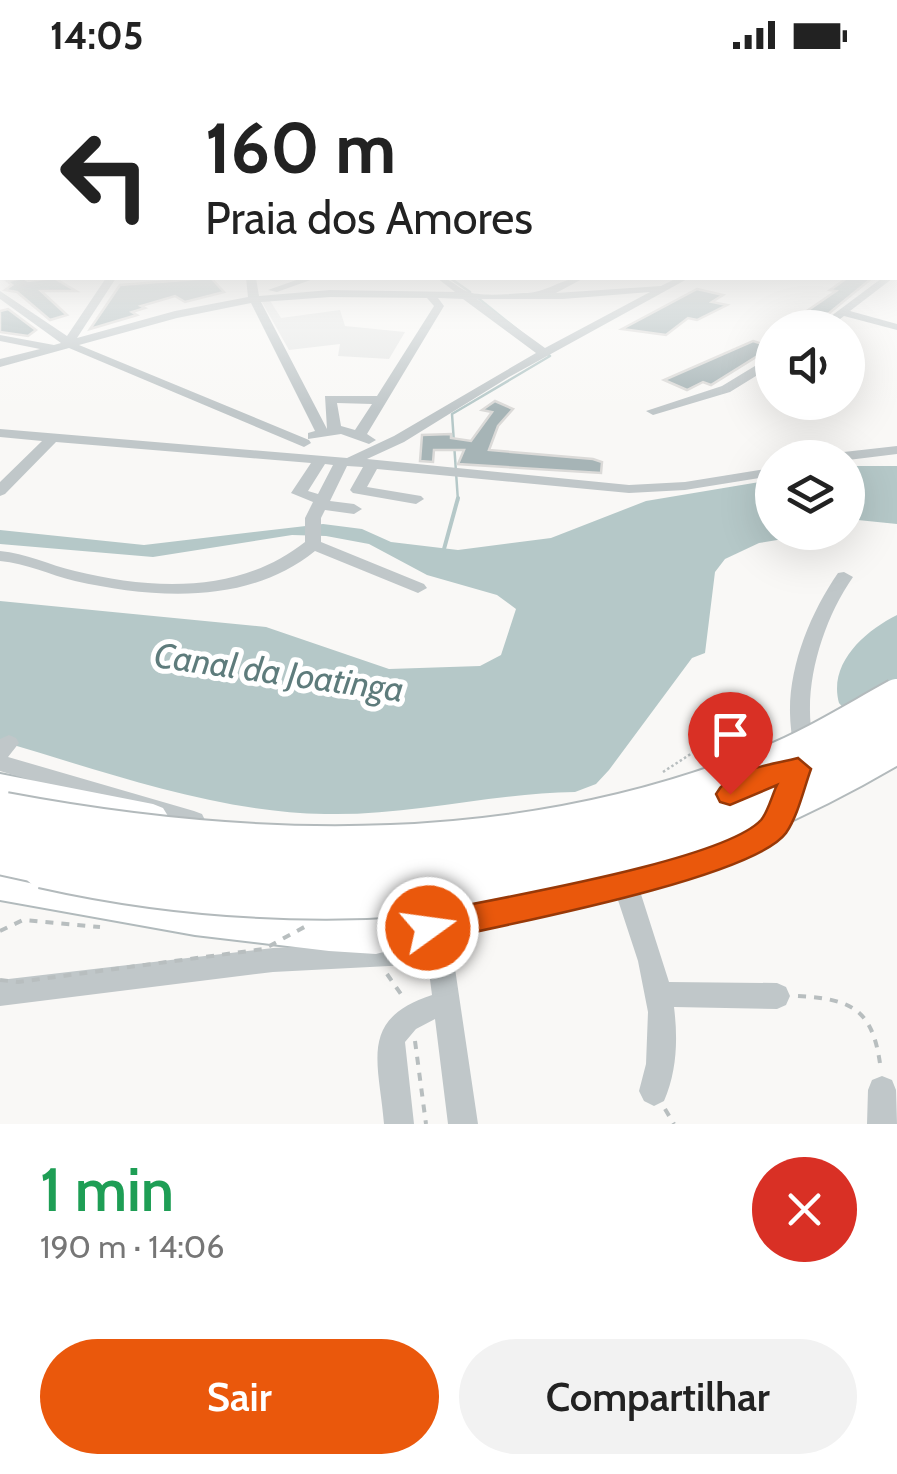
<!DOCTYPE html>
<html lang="pt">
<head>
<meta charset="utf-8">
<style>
	body { margin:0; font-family:Cabin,sans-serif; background:#f2f2f2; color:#222; height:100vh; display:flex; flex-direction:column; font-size:38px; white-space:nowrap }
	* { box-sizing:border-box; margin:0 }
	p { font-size:32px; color:#767676 }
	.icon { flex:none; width:55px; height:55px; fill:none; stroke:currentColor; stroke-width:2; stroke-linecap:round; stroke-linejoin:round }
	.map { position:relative; height:1054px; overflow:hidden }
	.panel { display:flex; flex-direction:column; background:#fff; flex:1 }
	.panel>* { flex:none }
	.top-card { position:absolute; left:0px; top:0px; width:898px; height:210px; box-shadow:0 10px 40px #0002; background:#fff; color:#222; overflow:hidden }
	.controls { position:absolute; left:755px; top:240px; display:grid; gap:20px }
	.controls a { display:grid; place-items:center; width:110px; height:110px; border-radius:50%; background:#fff; box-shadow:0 10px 40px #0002; font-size:50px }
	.pin { position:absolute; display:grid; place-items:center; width:85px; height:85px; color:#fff; margin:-102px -42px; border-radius:50% 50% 50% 0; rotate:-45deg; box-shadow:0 0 10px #0007 }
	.pin .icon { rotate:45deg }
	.me { position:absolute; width:110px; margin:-55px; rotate:76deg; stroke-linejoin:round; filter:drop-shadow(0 0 8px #0008) }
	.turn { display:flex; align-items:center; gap:35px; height:210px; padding:0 40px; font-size:45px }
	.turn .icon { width:130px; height:130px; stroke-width:2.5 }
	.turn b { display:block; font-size:70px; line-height:85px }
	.round { display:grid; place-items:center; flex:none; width:105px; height:105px; border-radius:52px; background:#f2f2f2 }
	.head { display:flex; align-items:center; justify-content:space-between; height:170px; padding:0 40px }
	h1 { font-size:60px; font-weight:600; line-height:75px; color:#1e9e55 }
	.primary-button { display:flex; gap:20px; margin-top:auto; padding:20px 40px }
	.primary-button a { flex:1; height:115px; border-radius:60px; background:#ea580c; color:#fff; font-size:40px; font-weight:600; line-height:115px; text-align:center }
	.primary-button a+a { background:#f2f2f2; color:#222 }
	.status { display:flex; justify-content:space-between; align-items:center; height:70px; padding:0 50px; background:#fff; direction:ltr }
	.status svg { height:28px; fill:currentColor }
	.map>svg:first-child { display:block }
	.built { fill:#e7e8e7 }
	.water { fill:#b5c8c8 }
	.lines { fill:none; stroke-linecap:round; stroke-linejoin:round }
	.stream-far1 { stroke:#b5c8c8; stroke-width:2.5 }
	.stream { stroke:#b5c8c8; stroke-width:4 }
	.building { fill:#a6b4b6; stroke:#dbdad8; stroke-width:2.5 }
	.major-casing { stroke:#b1babc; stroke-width:4 }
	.path-far1 { stroke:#b8bebf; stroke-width:2.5; stroke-dasharray:2.5 2.5; stroke-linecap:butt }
	.path { stroke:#b8bebf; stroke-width:4; stroke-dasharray:8 8; stroke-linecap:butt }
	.minor { fill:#c0c7c9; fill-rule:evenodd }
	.major { fill:#fff; fill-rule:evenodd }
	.highway-bridge-far1-casing { stroke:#b3babc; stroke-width:38; stroke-linecap:butt }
	.highway-bridge-casing { stroke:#b3babc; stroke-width:45; stroke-linecap:butt }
	.path-bridge { stroke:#b8bebf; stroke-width:4; stroke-dasharray:8 8; stroke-linecap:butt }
	.highway-bridge-far1 { stroke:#fff; stroke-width:34 }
	.highway-bridge { stroke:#fff; stroke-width:41 }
	.route { fill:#ea580c; stroke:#983908; stroke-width:2.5 }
	.labels { text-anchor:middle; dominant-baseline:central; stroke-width:10; stroke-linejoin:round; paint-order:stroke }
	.water-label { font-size:35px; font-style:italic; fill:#5e7c7c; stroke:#fff }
</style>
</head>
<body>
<div class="status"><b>14:05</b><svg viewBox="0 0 49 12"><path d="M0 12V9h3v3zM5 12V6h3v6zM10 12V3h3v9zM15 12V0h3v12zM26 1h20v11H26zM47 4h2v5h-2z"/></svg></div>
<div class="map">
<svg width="897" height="1054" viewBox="0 0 897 1054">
	<rect width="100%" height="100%" fill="#f9f8f6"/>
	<path class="built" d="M269,229l12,19 59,-8 5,16 60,6 -16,27 -51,-3 2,-12 -51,6 -27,-48z"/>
	<path class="water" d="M848,396h49v58l-49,-5z
		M772,410v52l48,1 -61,10 -34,16 -10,13 -10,81 -13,5 -83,112 -13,14 -21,8c-83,1 -166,24 -250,22 -111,-2 -219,-42 -325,-73v-140l266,26 123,42 91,-3 21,-11 15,-46 -19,-14 -70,-20 -58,-31 -43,-8 -34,-1 -139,22 -153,-13v-14l144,15 179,-21 39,5 29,13 67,8 93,-12 95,-37z
		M897,545v153l-58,-65c-11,-40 26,-72 58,-88z"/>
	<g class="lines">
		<path class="stream-far1" d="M450,208l20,14
			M458,431l-6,-87 98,-58 -72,-58"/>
		<path class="stream" d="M444,479l14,-51"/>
	</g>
	<path class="building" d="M23,208l5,3 26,-3 22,13h-35l26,24 -17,5 -33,-28 -12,-2 7,-5 -5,-4z
		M211,208l13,14 -39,10 -10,-6 -34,10 4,2 -13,4 5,3 -47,14 30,-44z
		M847,208h25l-61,50h-29l54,-37 -6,-1z
		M697,219l26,6 -11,7 15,3 -30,15 -9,-2 -22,17 -44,-6z
		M8,239l28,21 -8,6 -28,-4v-21z
		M753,271l19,6 -61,38 -8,-3 -16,8 -23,-10z
		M495,331l18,8 -15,17 -9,24 104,9 9,3 -1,11 -143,-9 6,-14h-30l-1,12 -13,-1 2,-26 29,-1v4l20,3 21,-29 -10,-2z"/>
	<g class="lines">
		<defs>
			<path id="major" d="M0,704l153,30 10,4 5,8 -5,8 -10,4 -153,-32z
				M0,804l195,33 121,11 31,-7 24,-24 11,-4 11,4 5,10 -21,27 65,-14 11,4 5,10 -5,10 -77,20 -47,-3 -134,-16 -195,-35z"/>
		</defs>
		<use href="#major" class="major-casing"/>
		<path class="path-far1" d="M663,702l40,-26 44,-2"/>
		<path class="path" d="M0,861l23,-11 77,7
			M387,904l18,26
			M798,926c58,3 76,16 83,75
			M415,971l11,83
			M665,1039l9,15"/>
		<path class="minor" d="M106,208h10l-39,60 98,-27 73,-14 -2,-19h10l3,18 71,-6 125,2 -18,-14c14,0 17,7 29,13 14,6 41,3 57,2 26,0 38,-16 61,-15l-28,15 105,-7 16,-8h12l-180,99 -105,65 -37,17 262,26 56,-3 87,-14v8l-87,14 -56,3 -252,-24 -10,18 54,9 3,3 -8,5 -63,-11 -3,-3 13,-23 -16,-1 -17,35 24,3 8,5 -8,5 -29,-4 -4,8v24l103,42 3,4 -9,5 -103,-42c-67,54 -159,48 -240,30 -25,-6 -49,-18 -75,-20v-10c26,2 49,14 75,20 78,19 164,23 230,-29v-24l8,-16 -22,-9 20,-30 -255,-21 -51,52 -5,2v-14l42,-41 -42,-4v-8l347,29 47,-22 142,-83 -73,-54 -25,-1 6,8 -77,128 9,6 -7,4 -28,-10 -33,5v-6l7,-2 -64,-128 -74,15 -98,27 230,95 2,3 -7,4 -235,-99 -69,19v-8l40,-10 -40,-8v-6l54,10 7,-2 -61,-44v-8l67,45zM650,222l-105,56 -68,-49h86zM330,227l97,1 7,8 -57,90h-52l2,33 -66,-127zM337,333l35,1 -17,26 -14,-4zM325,394l8,1 -15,29 -10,-3z
			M302,208h14l-39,14 -9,-2z
			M882,208h11l-43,33 47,13v6l-53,-14 -16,12h-13z
			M768,288h4v8l-42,26 -77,23 -7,-4 76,-25z
			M897,376v8l-49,6v-2h-29l7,-4z
			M844,502l9,5c-26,37 -44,90 -43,135 0,14 3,27 4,40l-4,6 -7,2 -7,-2 -4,-6c1,-13 -2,-26 -2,-39 -1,-48 21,-101 48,-140z
			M9,665l7,3 3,5 -11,14 186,54 8,3 3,6 -3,6 -8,3 -194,-58v-32z
			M782,730l8,3 3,6 -22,35 -84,33 -48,11 30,94 108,1 9,4 4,9 -4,9 -9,4 -103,-2c4,32 3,64 -10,94l-10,5 -10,-5 -5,-10 7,-27 2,-52 -10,-51 -22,-67 -162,38 -1,23 25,169h-30l-13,-105 -19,10 -11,13 9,82h-30c-5,-62 -26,-105 48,-129l-4,-31 -155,8 -273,34v-26l273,-32 155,-7 2,-25 3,-8 9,-3 10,6 233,-53 70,-28 19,-27z
			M882,1006l10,4 4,10 1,34h-30l1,-34 4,-10z"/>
		<use href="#major" class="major"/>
		<defs>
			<path id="highway-bridge-far1" d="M5,740c255,48 520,53 764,-47 45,-18 86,-44 128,-67
				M0,764l113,24 89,11
				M0,787l54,12
				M459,799c115,-17 229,-41 335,-89 35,-16 69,-36 103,-54
				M599,799c107,-24 204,-67 298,-123"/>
			<path id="highway-bridge" d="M43,797c186,42 382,41 567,0
				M181,797l163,9 132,-9"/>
		</defs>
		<use href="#highway-bridge-far1" class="highway-bridge-far1-casing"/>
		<use href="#highway-bridge" class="highway-bridge-casing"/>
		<path class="path-bridge" d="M0,910l18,2 246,-33 44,-24"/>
		<use href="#highway-bridge-far1" class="highway-bridge-far1"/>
		<use href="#highway-bridge" class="highway-bridge"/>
	</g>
	<linearGradient id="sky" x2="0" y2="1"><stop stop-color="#93bcdb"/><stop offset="0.57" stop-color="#fcfcfb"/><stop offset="1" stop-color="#fcfcfb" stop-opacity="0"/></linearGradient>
	<rect width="897" height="341" fill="url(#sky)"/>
	<path class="route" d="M798,688l13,11c-7,19 -13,47 -25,64 -34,46 -292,94 -358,109l-12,-4 -4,-10 4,-11 12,-4c64,-14 295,-52 333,-93 7,-8 11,-25 16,-35l-47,20 -10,-3 -4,-8c14,-26 56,-29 82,-36z"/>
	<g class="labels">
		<g class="water-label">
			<text transform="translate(279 602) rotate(8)">Canal da Joatinga</text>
		</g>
	</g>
</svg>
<div class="controls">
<a><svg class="icon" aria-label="sound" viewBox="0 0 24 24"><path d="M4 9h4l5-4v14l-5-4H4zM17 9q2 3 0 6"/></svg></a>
<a><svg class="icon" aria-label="layers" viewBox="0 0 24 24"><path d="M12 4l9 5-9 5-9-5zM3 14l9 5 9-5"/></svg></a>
</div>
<div class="pin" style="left:730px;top:724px;background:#d93025"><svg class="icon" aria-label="arrive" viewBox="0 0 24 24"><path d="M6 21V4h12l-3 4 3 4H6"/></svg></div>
<svg class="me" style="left:428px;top:858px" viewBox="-20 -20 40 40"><circle r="17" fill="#ea580c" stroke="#fff" stroke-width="3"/><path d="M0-11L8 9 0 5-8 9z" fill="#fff"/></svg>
<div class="top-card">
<div class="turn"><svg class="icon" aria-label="left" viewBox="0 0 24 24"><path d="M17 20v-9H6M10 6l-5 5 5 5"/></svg><div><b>160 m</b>Praia dos Amores</div></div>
</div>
</div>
<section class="panel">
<div class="head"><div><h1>1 min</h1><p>190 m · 14:06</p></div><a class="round" style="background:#d93025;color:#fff"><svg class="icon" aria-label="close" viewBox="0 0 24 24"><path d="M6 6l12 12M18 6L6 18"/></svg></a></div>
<div class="primary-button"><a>Sair</a><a>Compartilhar</a></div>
</section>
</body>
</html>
